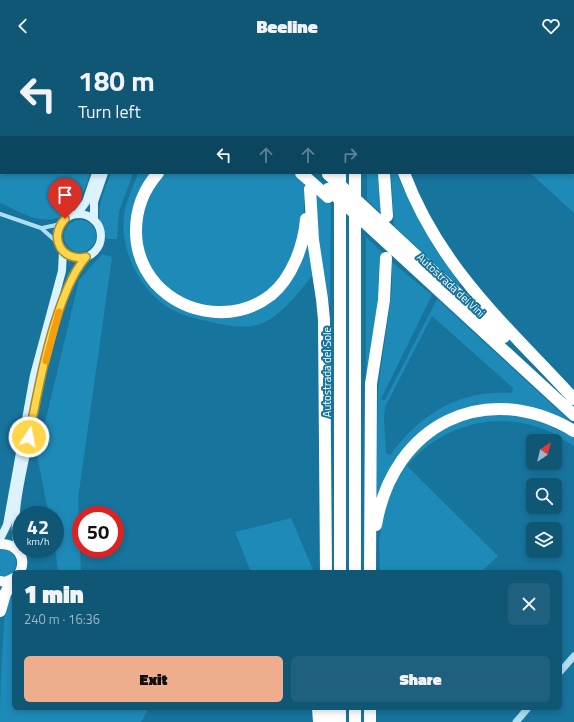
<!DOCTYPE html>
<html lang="en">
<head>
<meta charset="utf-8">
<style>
	body { margin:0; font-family:"Titillium Web",sans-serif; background:#1e607e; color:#f1f3f6; height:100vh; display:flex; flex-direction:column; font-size:15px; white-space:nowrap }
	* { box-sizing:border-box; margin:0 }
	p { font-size:13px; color:#9cb8c5 }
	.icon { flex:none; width:22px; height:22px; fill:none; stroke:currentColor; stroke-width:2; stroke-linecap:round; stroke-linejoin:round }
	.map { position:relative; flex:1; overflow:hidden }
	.panel { position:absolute; left:12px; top:518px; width:550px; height:140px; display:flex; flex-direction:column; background:#105776; border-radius:6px; box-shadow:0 2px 6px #0003 }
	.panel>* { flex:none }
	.top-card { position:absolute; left:0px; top:0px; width:574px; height:122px; box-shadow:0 2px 6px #0003; background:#105776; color:#f1f3f6; overflow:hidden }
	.needle { width:26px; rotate:35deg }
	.controls { position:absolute; left:526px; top:382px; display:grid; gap:8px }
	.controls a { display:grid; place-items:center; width:36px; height:36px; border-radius:6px; background:#105776; box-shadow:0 2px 6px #0003; font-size:20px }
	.speed { position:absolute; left:12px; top:454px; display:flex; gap:8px; font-size:20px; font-weight:700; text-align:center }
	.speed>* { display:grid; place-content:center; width:52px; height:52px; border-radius:50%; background:#105776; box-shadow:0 2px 6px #0003; line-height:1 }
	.speed small { font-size:10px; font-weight:400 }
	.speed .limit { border:6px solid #d22; background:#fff; color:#111 }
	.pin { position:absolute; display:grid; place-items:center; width:34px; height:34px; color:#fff; margin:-41px -17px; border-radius:50% 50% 50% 0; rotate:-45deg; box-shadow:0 0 4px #0007 }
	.pin .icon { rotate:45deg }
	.me { position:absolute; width:44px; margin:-22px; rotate:11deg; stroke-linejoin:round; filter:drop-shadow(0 0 3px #0008) }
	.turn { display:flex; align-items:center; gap:14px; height:84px; padding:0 12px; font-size:18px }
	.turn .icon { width:52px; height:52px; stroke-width:2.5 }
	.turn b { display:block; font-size:28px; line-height:34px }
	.lanes { display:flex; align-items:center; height:38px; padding:0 12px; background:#0003; justify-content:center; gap:20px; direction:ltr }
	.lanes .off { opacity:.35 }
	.round { display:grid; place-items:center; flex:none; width:42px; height:42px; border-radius:6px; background:#1e607e }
	.overview { display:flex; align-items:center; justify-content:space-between; height:68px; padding:0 12px }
	h1 { font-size:24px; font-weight:800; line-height:30px }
	.primary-button { display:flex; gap:8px; margin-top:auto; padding:8px 12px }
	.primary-button a { flex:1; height:46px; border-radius:6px; background:#eead8d; color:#111; font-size:16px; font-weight:800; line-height:46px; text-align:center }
	.primary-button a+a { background:#1e607e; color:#f1f3f6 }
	header { display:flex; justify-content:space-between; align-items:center; height:52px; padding:0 12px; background:#105776; font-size:18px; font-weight:800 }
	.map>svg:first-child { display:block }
	.green { fill:#1e8ab7; fill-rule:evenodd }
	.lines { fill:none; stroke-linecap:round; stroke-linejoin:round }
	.minor { stroke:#addff3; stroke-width:4 }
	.tertiary { stroke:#addff3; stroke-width:7 }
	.secondary { stroke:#dcf3fd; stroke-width:8 }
	.primary { stroke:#f9fdff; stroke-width:10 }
	.motorway { stroke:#fff; stroke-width:12 }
	.motorway-bridge { stroke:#fff; stroke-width:12 }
	.route-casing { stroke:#a68a30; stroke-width:10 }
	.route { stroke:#ffd54a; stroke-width:7 }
	.slow { stroke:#f59e0b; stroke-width:7 }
	.labels { text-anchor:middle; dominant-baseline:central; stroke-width:4; stroke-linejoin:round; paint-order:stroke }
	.street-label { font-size:11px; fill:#fff; stroke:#16749d }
</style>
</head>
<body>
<header><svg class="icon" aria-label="back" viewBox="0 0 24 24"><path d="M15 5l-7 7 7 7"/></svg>Beeline<svg class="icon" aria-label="heart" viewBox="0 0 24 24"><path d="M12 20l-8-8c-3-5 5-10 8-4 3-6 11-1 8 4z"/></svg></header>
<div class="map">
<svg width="574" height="670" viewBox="0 0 574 670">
	<rect width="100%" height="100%" fill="#16749d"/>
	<path class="green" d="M0,0h98l-97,1v120h89c-7,25 -19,50 -49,46 -13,-1 -29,-11 -41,-16z
		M509,0h65v161l-44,-40h43v-120z
		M111,121h22l-14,39 -2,27h-10c-15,-26 -5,-41 4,-66z
		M138,121h14l-11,17v76l50,45 72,-8 41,-53 5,-10 3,36c-11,14 -31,39 -47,46 -17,8 -36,4 -54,0 -15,-3 -32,-7 -45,-16 -28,-19 -46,-57 -42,-90 1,-14 10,-30 14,-43z
		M164,121h129l11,9c0,15 1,31 -2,46 -2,9 -6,17 -9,26 -2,5 -3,12 -6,17 -39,62 -132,41 -146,-29 -1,-5 0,-12 0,-18 1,-18 10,-39 23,-51z
		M367,121h14l2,42 -16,-15z
		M391,121h6c16,41 38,75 63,111l-1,2 -65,-60z
		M315,139l16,14 -1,102 -11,-63z
		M64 184a16 16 0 1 1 32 0a16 16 0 1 1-32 0Z
		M366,185l17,16v28l-17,104z
		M102,202l10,3 -34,242 3,73h-23l-3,-25v-32h-6l-12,-59 42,-176z
		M392,210l40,33 -51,104 4,1 52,-101 135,124 -43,-14 -87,11 -64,79 -2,-1 2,-109 14,-100zM432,264l81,72 -1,5c-54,-3 -90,20 -122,62l-4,-2 -2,-35 1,-11z
		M479,362l48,2 47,21v9c-9,-5 -17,-11 -26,-15 -50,-22 -107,-6 -141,35l91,90 -17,16h-101l-1,-31 5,-34 18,-41 34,-35z
		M291,466l23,54h-63l-16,-40z
		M0,496c21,0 22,30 0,29z
		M10,545l4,1v110h135l-8,14h-141c0,-27 1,-53 3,-80 1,-15 1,-31 7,-45z"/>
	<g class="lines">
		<path class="minor" d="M466,0l1,1
			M566,1l1,-1
			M573,118l1,1
			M0,162l41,14 17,15
			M42,176l19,-4"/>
		<path class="tertiary" d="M560,620l14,-16
			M516,670l12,-14"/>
		<path class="secondary" d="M136,1v-1
			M144,1l1,-1
			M57 184a22 22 0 1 1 44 0a22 22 0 1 1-44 0Z
			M77,162l9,-12 10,-29
			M94,168v-18l10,-29
			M0,487l7,-14 27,-150 28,-104 1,-20
			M20,501c-11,-33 1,-72 7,-105 11,-57 21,-118 45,-171 4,-8 9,-14 15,-20"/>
		<path class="primary" d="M0,492c16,-1 27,13 20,28
			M0,529l5,1 9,-4"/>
		<path class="motorway" d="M181,0l1,1
			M196,0l1,1
			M355,0v1
			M375,0v1
			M321,1v-1
			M341,1v-1
			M158,121c-14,16 -22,36 -22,58 0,19 7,38 20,53 30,32 80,38 115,11 21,-17 33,-50 35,-76
			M301,121l27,24
			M355,121v399
			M384,121l3,43
			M404,121c36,96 103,153 170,226
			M310,137l3,51 9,59 2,21 2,252
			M367,158l137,127
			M360,166l214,197
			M376,473c17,-100 109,-147 198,-94
			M340,520v-399
			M370,520l1,-188 13,-84 2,-42
			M0,559l5,-17 9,-15
			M318,656l1,14
			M330,656l1,14
			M370,656v14
			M340,670v-14
			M355,670v-14"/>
		<path class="motorway-bridge" d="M328,122l39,36
			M328,137l32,29"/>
	</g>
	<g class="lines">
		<defs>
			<path id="route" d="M29,385c9,-48 26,-144 57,-180 -24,5 -38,-19 -21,-38"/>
		</defs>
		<use href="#route" class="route-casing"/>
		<use href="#route" class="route"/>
		<path class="slow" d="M46,309l13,-49"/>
	</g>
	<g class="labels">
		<g class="street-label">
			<text transform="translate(451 233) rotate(43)">Autostrada dei Vini</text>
			<text transform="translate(327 320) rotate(-90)">Autostrada del Sole</text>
		</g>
	</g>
</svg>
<div class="controls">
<a><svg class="needle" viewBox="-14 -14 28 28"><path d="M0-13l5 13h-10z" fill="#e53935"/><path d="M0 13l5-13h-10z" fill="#9cb8c5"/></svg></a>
<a><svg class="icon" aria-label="search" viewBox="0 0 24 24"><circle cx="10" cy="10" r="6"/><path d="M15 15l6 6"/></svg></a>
<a><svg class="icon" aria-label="layers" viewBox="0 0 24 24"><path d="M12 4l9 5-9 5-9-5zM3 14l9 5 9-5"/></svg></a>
</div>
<div class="speed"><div>42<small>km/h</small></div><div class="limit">50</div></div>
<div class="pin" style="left:65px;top:167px;background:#d93025"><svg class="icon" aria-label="arrive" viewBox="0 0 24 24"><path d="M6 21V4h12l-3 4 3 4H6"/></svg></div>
<svg class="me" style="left:29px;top:385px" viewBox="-20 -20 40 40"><circle r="17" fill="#ffd54a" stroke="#fff" stroke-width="3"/><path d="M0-11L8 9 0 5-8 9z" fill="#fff"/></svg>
<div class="top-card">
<div class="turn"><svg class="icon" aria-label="left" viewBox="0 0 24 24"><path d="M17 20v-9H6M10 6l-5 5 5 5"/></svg><div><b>180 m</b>Turn left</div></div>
<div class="lanes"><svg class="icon" aria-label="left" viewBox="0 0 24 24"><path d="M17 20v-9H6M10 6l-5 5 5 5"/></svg><svg class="icon off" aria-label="ahead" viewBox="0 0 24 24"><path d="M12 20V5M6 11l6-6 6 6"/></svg><svg class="icon off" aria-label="ahead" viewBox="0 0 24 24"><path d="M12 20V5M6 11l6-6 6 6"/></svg><svg class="icon off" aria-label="right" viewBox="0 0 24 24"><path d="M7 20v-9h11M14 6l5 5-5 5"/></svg></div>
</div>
<section class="panel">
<div class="overview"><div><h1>1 min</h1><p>240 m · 16:36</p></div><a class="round"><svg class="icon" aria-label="close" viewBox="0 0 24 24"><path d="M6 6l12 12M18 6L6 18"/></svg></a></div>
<div class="primary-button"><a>Exit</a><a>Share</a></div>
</section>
</div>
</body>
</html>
